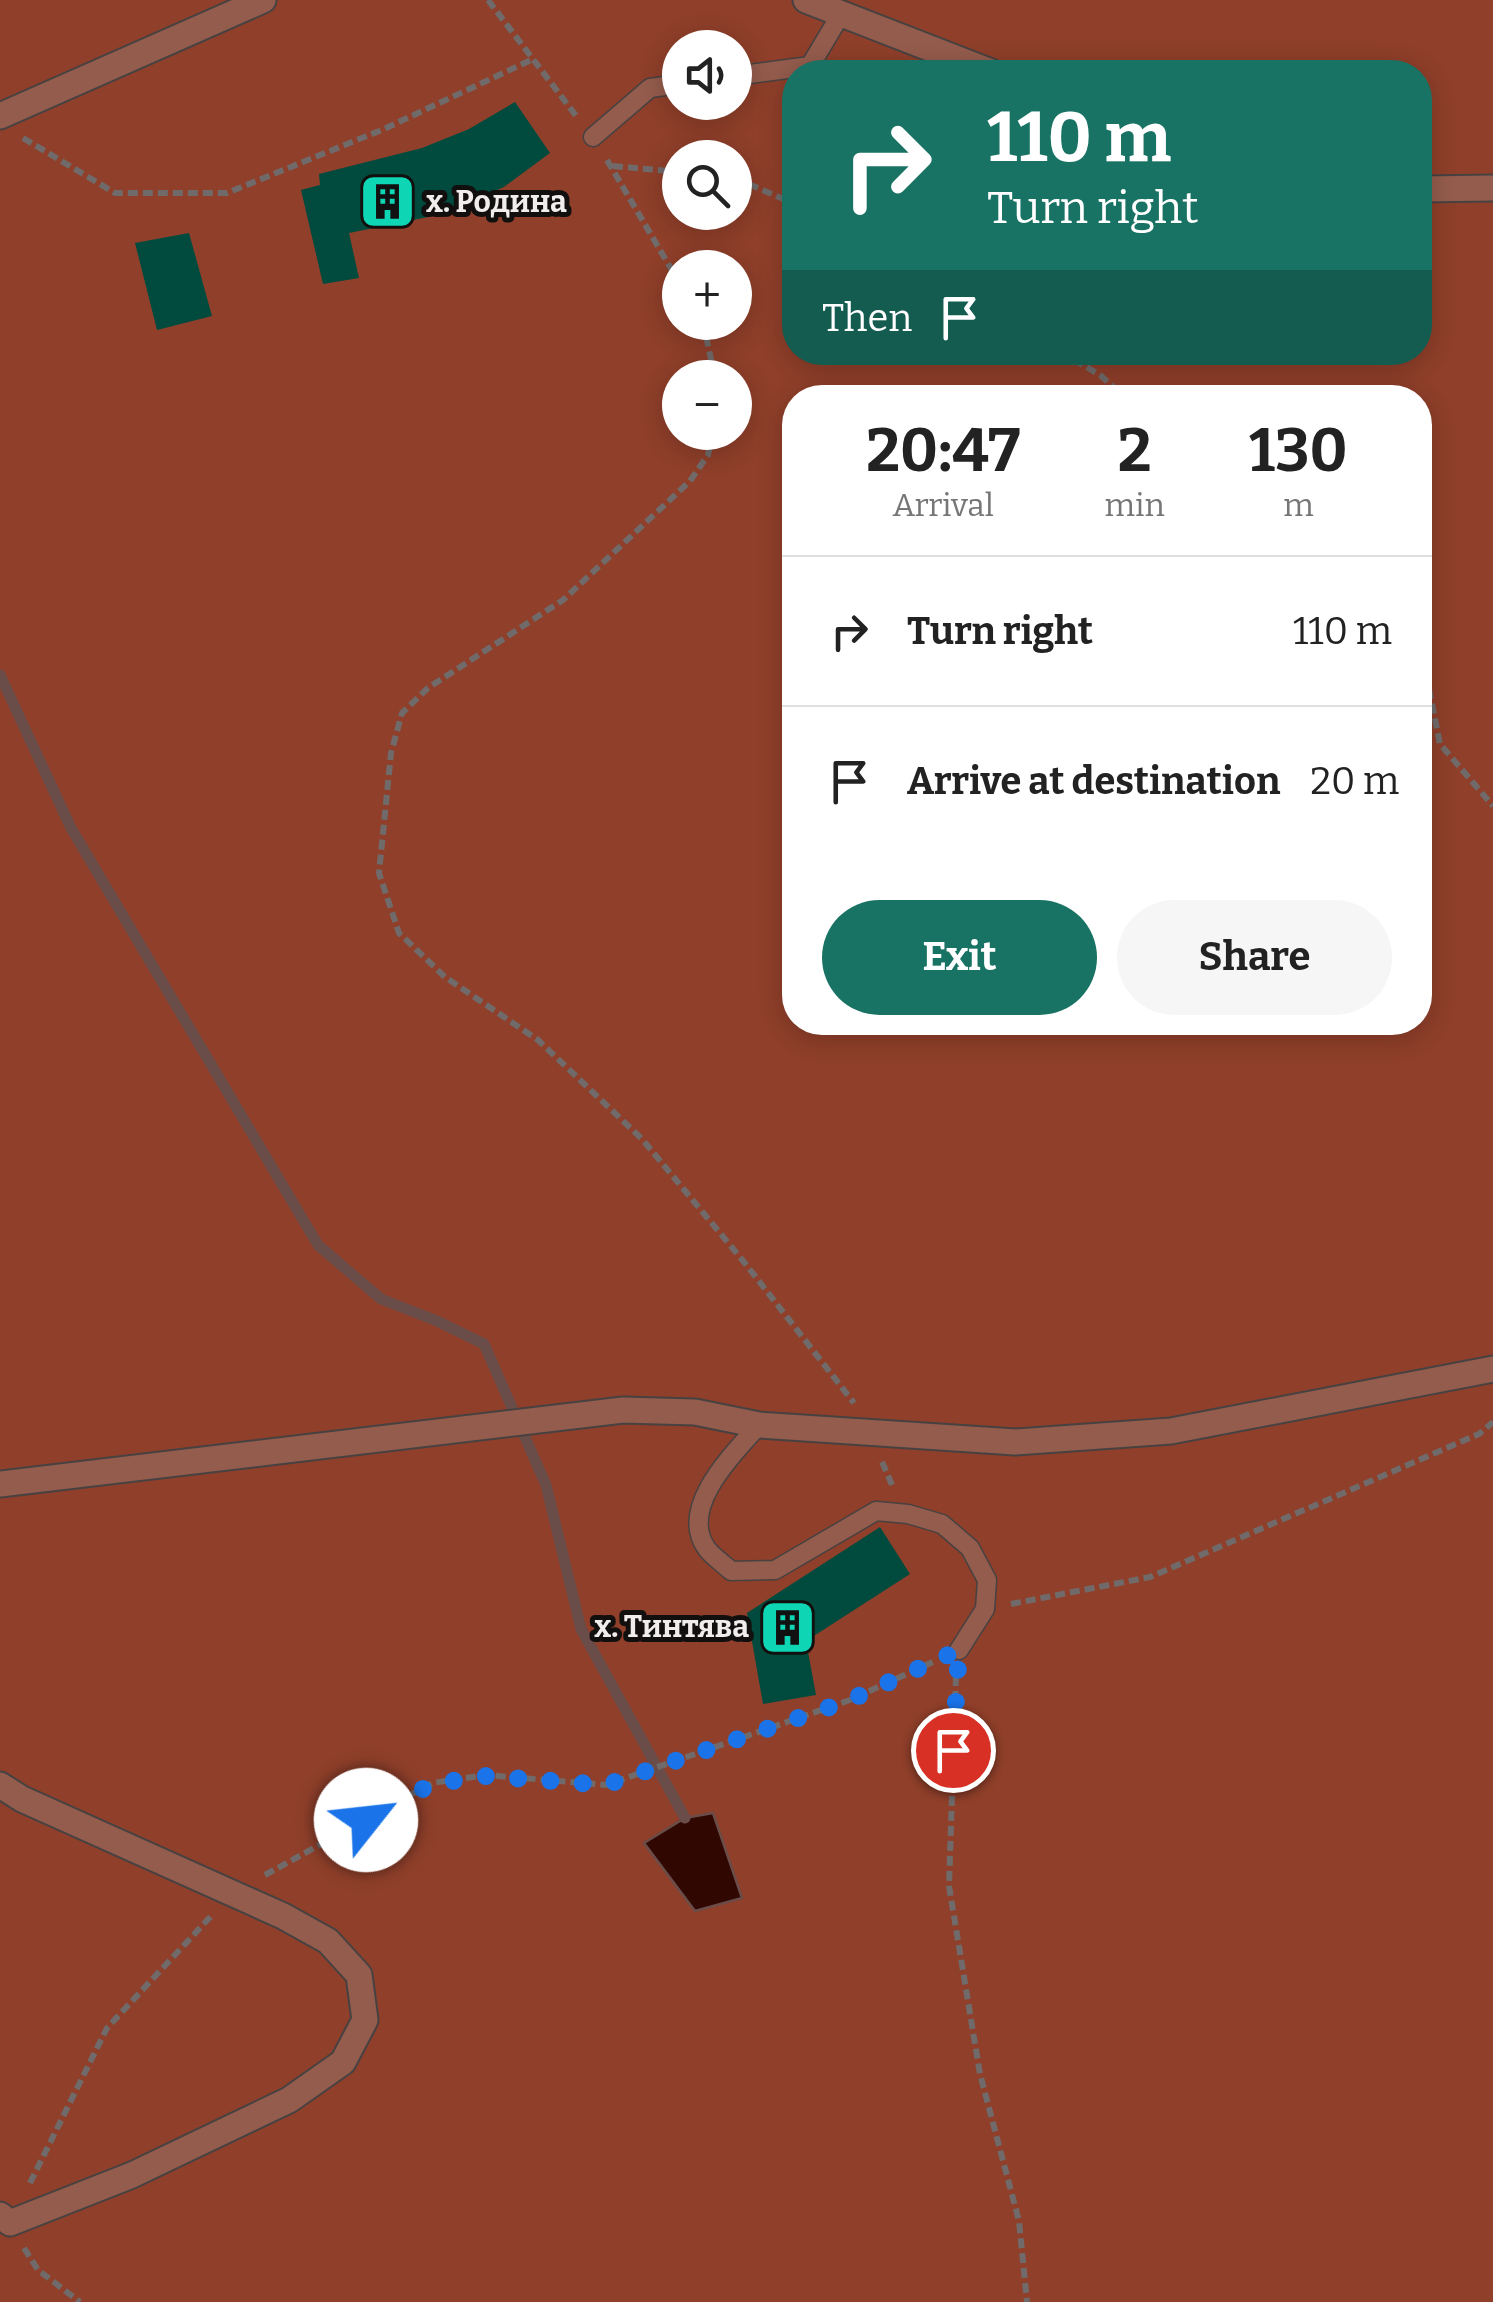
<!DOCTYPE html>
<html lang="en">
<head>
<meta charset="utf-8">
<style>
	body { margin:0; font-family:Bitter,serif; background:#f6f6f6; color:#222; height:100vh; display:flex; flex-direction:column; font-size:38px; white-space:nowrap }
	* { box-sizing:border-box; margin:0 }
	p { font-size:32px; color:#767676 }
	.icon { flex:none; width:55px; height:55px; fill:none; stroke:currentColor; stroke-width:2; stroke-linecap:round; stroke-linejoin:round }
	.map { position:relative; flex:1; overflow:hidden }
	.drawer { position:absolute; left:782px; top:385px; width:650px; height:650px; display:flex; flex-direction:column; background:#fff; border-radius:40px; box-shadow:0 5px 25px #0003 }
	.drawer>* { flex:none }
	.hud { position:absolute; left:782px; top:60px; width:650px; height:305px; border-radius:40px; box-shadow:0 5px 25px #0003; background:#197364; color:#fff; overflow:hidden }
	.buttons { position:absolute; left:662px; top:30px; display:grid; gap:20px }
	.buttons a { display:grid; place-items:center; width:90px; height:90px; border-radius:50%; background:#fff; box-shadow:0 5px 25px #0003; font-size:50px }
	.pin { position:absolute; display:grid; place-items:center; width:85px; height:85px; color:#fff; margin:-42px; border:5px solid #fff; border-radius:50%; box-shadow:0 2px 10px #0007 }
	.me { position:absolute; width:110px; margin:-55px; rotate:61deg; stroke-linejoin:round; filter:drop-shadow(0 0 8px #0008) }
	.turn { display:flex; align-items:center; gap:35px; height:210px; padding:0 40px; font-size:45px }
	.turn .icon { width:130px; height:130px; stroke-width:2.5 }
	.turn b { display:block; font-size:70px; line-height:85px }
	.then { display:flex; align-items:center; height:95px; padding:0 40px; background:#0003; gap:20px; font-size:38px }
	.eta { display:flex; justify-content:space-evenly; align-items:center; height:170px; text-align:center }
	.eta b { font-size:60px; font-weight:700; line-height:70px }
	.cta { display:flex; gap:20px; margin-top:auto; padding:20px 40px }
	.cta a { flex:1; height:115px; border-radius:60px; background:#197364; color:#fff; font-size:40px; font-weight:700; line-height:115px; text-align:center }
	.cta a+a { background:#f6f6f6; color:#222 }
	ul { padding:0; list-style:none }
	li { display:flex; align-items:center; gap:30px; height:150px; padding:0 40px; border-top:2px solid #e0e0e0 }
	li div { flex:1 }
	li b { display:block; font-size:38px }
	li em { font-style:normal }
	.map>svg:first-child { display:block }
	.forest { fill:#8f3f2a; fill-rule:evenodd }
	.water { fill:#300701; stroke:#6a4c48; stroke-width:2.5 }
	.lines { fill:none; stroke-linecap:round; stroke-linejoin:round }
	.stream { stroke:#6a4c48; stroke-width:11 }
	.building { fill:#004b3e }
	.lane-casing { stroke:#474241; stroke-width:21 }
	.street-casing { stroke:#474241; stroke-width:29 }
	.path { stroke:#706b6a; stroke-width:6; stroke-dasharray:10 5; stroke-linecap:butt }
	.lane { stroke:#945c4d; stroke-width:18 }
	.street { stroke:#945c4d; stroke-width:25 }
	.route { stroke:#1a73e8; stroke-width:18; stroke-dasharray:0 32.4 }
	.labels { text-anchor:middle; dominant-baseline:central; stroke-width:10; stroke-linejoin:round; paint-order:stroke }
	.poi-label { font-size:30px; font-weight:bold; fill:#f0edec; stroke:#12100f; text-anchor:start }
</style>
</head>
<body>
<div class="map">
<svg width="1493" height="2302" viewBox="0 0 1493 2302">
	<rect width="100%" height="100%" fill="#2b2625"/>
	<path class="forest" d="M0,0h1493v2302h-1493zM680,48h55v54h-55zM795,72h625v280h-625zM680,158h55v54h-55zM680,268h55v54h-55zM680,378h55v54h-55zM795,398h625v624h-625z"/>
	<path class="water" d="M713,1813l29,85 -47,13 -51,-68 41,-25z"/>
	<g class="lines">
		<path class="stream" d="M0,675l71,153 247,417 63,54 56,22 47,23 62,141 35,144 104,189"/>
	</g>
	<path class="building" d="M515,102l35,51 -46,34 -61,27 -94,19 10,45 -36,6 -22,-94 19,-5 -1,-11 103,-26 47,-19z
		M189,233l23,83 -55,14 -22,-87z
		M880,1527l30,47 -104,67 10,54 -53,9 -16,-91z"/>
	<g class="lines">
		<defs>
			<path id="lane" d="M735,76l75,-10 31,-52
				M593,137l57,-49 30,-4
				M759,1425c-25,28 -82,83 -52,124 6,8 17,15 24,22l44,-1 101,-59 32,3 34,10 28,24 17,32 -2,29 -26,41"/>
			<path id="street" d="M806,0l185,72
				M0,116l263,-116
				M1420,189l73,-1
				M0,1484l623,-74 72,2 64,13 256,17 156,-11 322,-62
				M0,1785l22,14 261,117 45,25 31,34 6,45 -22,42 -54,38 -157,75 -122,48 -10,-8"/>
		</defs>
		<use href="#lane" class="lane-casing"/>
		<use href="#street" class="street-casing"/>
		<path class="path" d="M488,0l89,117
			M23,138l92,55h112l157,-64 147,-69
			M607,160l73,124
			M613,166l67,6
			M735,178l60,26
			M703,322l12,56
			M1061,352l39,23 26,23
			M713,432l-5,23 -18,26 -127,119 -135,88 -26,25 -11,40 -12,120 20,60 46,44 93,63 104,99 102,123 110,141
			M1420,662l4,2 16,80 53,62
			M882,1462l11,25
			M1011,1604l139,-27 329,-143 14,-12
			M956,1676l-7,210 31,188 39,147 8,81
			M265,1875l167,-92 54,-8 120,10 244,-85 85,-39
			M30,2183l77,-155 105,-113
			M24,2248l14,22 42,32"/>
		<use href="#lane" class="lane"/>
		<use href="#street" class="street"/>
	</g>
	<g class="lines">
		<path class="route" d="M366,1820l66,-36 54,-8 120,9 244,-85 109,-50 -6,100"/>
	</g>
	<defs>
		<symbol id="building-square" viewBox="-11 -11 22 22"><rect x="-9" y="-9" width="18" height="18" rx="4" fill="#0ed5b4" stroke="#12100f"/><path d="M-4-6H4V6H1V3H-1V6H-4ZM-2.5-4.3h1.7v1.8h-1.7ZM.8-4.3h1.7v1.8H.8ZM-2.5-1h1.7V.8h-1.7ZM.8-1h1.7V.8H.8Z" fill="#111"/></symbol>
	</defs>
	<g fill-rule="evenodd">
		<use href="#building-square" x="356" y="170" width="63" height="63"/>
		<use href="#building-square" x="756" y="1596" width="63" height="63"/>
	</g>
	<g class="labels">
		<g class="poi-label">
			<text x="426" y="202">х. Родина</text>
			<text x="749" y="1627" text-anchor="end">х. Тинтява</text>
		</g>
	</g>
</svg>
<div class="buttons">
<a><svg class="icon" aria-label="sound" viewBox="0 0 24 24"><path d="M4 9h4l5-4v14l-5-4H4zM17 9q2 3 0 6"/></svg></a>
<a><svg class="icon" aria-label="search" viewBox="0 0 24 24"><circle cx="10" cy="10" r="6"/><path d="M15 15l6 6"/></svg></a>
<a>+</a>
<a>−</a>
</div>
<div class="pin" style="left:953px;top:1750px;background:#d93025"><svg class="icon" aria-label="arrive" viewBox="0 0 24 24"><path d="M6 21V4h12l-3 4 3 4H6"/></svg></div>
<svg class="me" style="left:366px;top:1820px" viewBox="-20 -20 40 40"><circle r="19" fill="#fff"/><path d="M0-13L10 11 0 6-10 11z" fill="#1a73e8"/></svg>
<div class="hud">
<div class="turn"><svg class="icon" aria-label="right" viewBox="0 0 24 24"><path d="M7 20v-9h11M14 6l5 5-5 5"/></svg><div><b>110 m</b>Turn right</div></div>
<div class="then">Then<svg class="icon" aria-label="arrive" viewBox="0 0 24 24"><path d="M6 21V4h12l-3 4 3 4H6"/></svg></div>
</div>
<section class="drawer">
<div class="eta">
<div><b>20:47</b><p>Arrival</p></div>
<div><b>2</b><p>min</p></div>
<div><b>130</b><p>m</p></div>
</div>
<ul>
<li><svg class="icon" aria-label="right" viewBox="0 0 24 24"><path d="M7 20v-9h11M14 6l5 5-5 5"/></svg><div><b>Turn right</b></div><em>110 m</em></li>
<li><svg class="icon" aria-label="arrive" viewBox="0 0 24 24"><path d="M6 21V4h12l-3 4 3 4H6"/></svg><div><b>Arrive at destination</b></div><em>20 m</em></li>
</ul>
<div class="cta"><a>Exit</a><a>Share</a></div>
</section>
</div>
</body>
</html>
